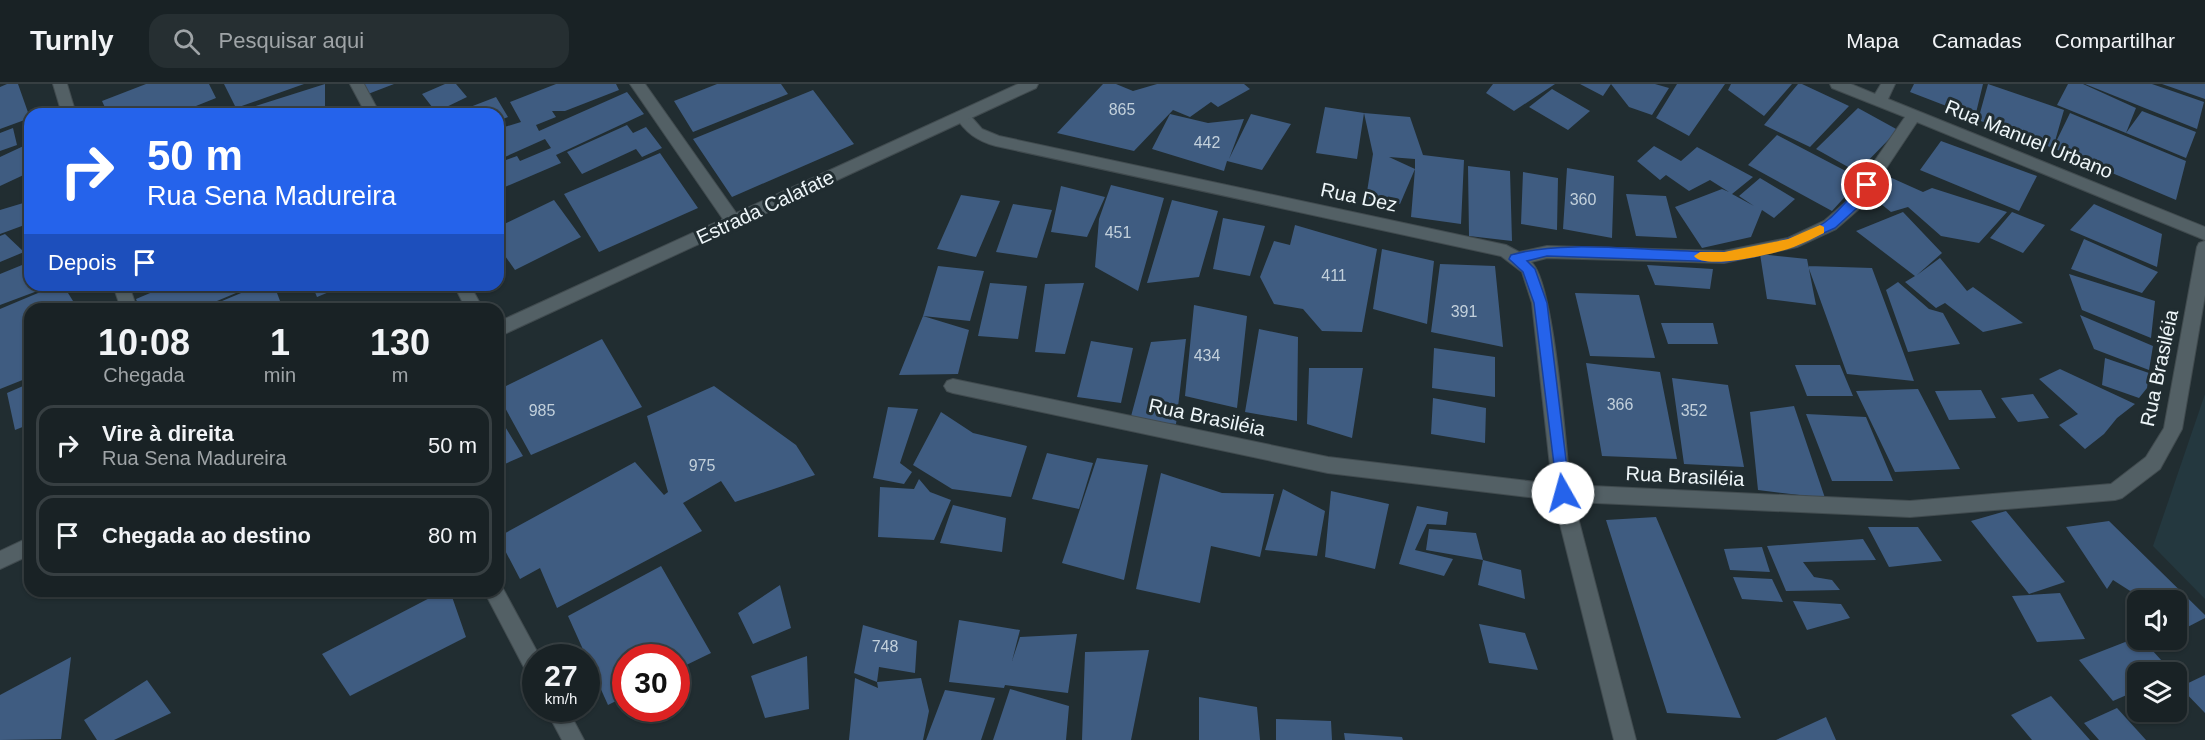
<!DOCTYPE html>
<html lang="pt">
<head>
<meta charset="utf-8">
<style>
	body { margin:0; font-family:Helvetica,sans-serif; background:#262f32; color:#f1f3f6; height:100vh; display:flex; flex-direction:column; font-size:22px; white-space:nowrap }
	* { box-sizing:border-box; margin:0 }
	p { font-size:20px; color:#9fa4a7 }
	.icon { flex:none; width:33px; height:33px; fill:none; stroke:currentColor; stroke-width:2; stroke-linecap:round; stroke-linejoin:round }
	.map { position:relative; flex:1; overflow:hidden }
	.drawer { position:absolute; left:24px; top:219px; width:480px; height:294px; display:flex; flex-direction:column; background:#192225; border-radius:18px; box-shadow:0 2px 4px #0004,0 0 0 2px #373f42 }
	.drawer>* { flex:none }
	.top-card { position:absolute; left:24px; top:24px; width:480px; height:183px; border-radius:18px; box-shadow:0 2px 4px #0004,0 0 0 2px #373f42; background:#2563eb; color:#fff; overflow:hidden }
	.controls { position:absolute; left:2127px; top:506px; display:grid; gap:12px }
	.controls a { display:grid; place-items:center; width:60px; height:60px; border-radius:12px; background:#192225; box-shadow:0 2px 4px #0004,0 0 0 2px #373f42; font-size:30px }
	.speed { position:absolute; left:522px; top:560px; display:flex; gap:12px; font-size:30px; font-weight:700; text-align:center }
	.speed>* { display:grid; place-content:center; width:78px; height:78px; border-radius:50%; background:#192225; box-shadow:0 2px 4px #0004,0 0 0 2px #373f42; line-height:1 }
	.speed small { font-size:15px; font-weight:400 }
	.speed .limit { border:9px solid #d22; background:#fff; color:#111 }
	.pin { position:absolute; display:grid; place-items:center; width:51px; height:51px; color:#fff; margin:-26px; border:3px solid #fff; border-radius:50%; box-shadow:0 2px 6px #0007 }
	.me { position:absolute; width:66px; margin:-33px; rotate:353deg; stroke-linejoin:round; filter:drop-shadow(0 0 4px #0008) }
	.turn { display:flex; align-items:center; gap:21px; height:126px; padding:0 24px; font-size:27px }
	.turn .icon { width:78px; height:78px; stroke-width:2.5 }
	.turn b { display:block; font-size:42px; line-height:51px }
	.then { display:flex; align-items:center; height:57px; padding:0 24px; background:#0003; gap:12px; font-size:22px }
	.eta { display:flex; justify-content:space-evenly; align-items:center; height:102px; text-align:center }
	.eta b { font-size:36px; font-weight:600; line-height:42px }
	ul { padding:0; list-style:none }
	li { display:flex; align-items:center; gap:18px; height:81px; margin:0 12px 9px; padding:0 12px; border:3px solid #373f42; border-radius:18px }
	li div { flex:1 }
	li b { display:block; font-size:22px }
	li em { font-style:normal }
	header { display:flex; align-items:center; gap:36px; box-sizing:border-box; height:84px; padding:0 30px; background:#192225; border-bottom:2px solid #373f42 }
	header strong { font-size:28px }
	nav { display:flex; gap:33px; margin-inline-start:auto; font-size:21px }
	.search { width:420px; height:54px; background:#262f32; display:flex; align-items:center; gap:15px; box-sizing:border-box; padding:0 21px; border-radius:18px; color:#9fa4a7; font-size:22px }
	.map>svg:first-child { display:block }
	.built { fill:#24383f }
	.building { fill:#3f5c81; fill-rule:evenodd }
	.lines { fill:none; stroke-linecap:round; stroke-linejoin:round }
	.street-casing { stroke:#414b4f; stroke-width:2 }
	.secondary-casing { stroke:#414b4f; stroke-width:2 }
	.street { fill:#536065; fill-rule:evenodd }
	.secondary { fill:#536065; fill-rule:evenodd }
	.route { fill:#2563eb; stroke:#184099; stroke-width:1.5 }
	.slow { fill:#f59e0b }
	.labels { text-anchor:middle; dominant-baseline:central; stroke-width:6; stroke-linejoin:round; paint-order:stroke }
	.number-label { font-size:16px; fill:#c2d0db }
	.street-label { font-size:20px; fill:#eef6f9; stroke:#212d31 }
</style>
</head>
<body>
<header>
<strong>Turnly</strong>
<div class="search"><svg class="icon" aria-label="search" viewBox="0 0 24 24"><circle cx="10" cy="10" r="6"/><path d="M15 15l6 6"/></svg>Pesquisar aqui</div>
<nav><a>Mapa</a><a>Camadas</a><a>Compartilhar</a></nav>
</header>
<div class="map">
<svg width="2205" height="656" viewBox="0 0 2205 656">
	<rect width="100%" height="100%" fill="#212d31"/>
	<path class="built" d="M2205,310v205l-52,-53z"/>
	<path class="building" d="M7,0h11l12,34 -30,11v-42z
		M146,0h63l7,14 -40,16h-68l-6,-13z
		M224,0h80l-68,24z
		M325,0v24l3,6h-98z
		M364,0h30l-26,10z
		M445,0h11l11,13 -31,15 -14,-18z
		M556,0h60l3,6 -54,21h-13l4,6 -20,8 3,6 88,-39 17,22 -88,41 5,8 -63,27v-27l19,-7 3,5 31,-13 -6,-9 -47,21v-31l23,-7 -11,-20z
		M717,0h64l7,10 -95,38 -19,-31z
		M1103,0h13l17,7 24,-7h87l6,5 -32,18 -7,-5 -21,15 -17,-7 -39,41 -77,-18z
		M1493,0h62l-41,27 -28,-18z
		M1580,0h75l14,4 -17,27 -23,-8 -18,-23 -8,12z
		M1677,0h48l-36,52 -33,-18z
		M1731,0h61l-28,32 -36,-26z
		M1798,0h4l47,22 -39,41 -46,-22z
		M1914,0h69l-8,33 -65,-25z
		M1988,0l76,26 -11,38 -75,-28z
		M2068,0h15l53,24 -10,25 -69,-28z
		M2085,0h67l52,18 -7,27z
		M2162,0h43v15z
		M1552,5l38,22 -22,19 -39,-23z
		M813,6l41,54 -122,53 -39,-58z
		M496,13l12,20 -10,4v-7h-46z
		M1325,23l39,6 -7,46 -41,-6z
		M1858,24l40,22 -41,42 -41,-23z
		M2142,27l54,21 -10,26 -60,-25z
		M1364,29l46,4 13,38 41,5 -3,64 -50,-7 4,-48 -15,35 -34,-6 7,-44zM1389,73l26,2v10z
		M2070,29l116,48 -10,39 -123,-52z
		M1170,30l38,9 36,-4 -15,40 22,-45 40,10 -29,46 -35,-9 -3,10 -72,-22z
		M627,41l6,8 13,-6 16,21 -20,9 -6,-8 -54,25 -15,-22z
		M13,44l4,17 -17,6v-18z
		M1777,51l84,44 -29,32 -84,-46z
		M1941,57l96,35 -18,35 -99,-41z
		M30,59v29l-30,14v-29z
		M1654,62l27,15 16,-14 56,30 -21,17 22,12 -15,-10 21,-18 35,21 -21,19 -12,-8 -11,27 -49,11 -27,-41 47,-18 7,3 -19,-12 -21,11 -23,-16 -6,5 -23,-19z
		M660,69l38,55 -99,44 -35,-58z
		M1468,82l42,5 2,70 -43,-5z
		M1567,84l47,8 -2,62 -49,-9z
		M1523,88l35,6 -1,52 -36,-6z
		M1885,91l38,17 9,-4 75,24 -28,31 -38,-7 -33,-29 -17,5 -20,-16z
		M1111,101l53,13 -26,93 -43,-24 4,-48z
		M1061,102l44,11 -18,40 -36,-5z
		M1626,110l40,2 11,42 -41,-2z
		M961,111l39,6 -24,56 -39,-8z
		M554,116l27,37 -66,33 -17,-24v-19z
		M1172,116l46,11 -19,66 -52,6z
		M30,117v22l-30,11v-24z
		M1013,120l39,6 -15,48 -41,-6z
		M2094,120l68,30 -5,33 -87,-37z
		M1903,128l39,41 -25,22 23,-17 27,33 6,-4 50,36 -40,9 -38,-29 -9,5 -31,-26 10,-6 -59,-45z
		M2012,128l33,13 -22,28 -33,-15z
		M1223,134l42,8 -15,50 -37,-7z
		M1295,141l82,24 -15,83 -40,-1 -19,-22 -29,-5 -14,-27 14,-36 16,4z
		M5,150l19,18 -24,10v-26z
		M2084,155l74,33 -16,21 -71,-24z
		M1382,165l52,12 -7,63 -54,-15z
		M1760,170l47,5 9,46 -49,-6z
		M27,179l3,6v16h7l3,5 -40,15v-31z
		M1440,180l55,2 8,81 -72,-15z
		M1647,181l66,4 -3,20 -55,-4z
		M938,182l46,5 -14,50 -47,-5z
		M1808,182l64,2 42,113 -67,-7z
		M2069,190l86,27 -4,37 -69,-28z
		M1898,198l31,27 14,4 17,31 -52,8 -22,-62z
		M990,199l37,3 -9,53 -40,-3z
		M1084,199l-19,71 -30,-2 10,-68z
		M57,201h6l15,24h-48v68l-30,12v-80z
		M169,201h86l-57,24h-58l-4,-10z
		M260,201h14l9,24h-80z
		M312,201h34l-29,12z
		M1575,209l64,2 16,63 -65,-2z
		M1194,221l53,11 -10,92 -52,-12z
		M2080,231l73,31 -4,24 -55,-21z
		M923,232l46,14 -11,44 -59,1z
		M1661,239h52l5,21h-50z
		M1259,245l39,8 -1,84 -52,-9z
		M602,255l40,68 -111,48 -33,-60v-5z
		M1186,255l-10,85 -46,-4 21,-78z
		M1091,257l42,7 -12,55 -44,-6z
		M1434,264l61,9v40l-63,-9z
		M2105,274l44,15 -2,15 -8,10 -37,-13z
		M1586,279l74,9 17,87 -75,-3z
		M1795,281h45l13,31h-46z
		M1309,284h54l-11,70 -45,-14z
		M2060,285l75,35 -18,14 -13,16 -19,15 -26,-24 19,-11 -39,-35z
		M1672,294l56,7 16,82 -60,-3z
		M30,299v41l-15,6 -8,-37z
		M714,302l82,59 19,30 -80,27 -14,-21 -38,22 19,28 -145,77 -17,-40 -20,11 -22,-42 137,-75 29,33 4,-3 -21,-76z
		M1918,305l42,80 -65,3 -39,-81z
		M1981,306l15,28 -47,2 -14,-29z
		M2033,310l16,24 -31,4 -17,-24z
		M1433,314l53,10 -1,35 -54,-9z
		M1794,322l31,92 -67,-8 -8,-78z
		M888,323l30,2 -18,54 12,9 -8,12 -31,-6z
		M941,328l32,21 54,13 -16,51 -59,-8 -39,-24z
		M1806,330l60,3 27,64h-61z
		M498,331l25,41 -25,11z
		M1047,369l46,10 -14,46 -47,-10z
		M1097,374l51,7 -24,115 -62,-17z
		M1161,389l61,20 52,1 -14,63 -49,-11 -11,57 -64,-14z
		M919,395l11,13 21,8 -17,40 -56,-3 2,-50 34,2z
		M1283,405l42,22 -8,45 -52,-6z
		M1331,407l58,13 -14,65 -50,-12z
		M953,421l53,13 -4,34 -62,-9z
		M1417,422l31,6 -2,13 -19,-1 -12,26 38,9 -9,17 -45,-12z
		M2006,427l59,71 -36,12 -58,-73z
		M1656,433l85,201 -74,-5 -61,-193z
		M2109,437l96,94v3l-29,15v-33h-38v23l-13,-7 13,-20 -25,-16 -6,9 -41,-62z
		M1868,443h50l24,34 -53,6z
		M1429,445l47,4 7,27 -57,-10z
		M1863,455l13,21 -73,2 11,15 18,3 8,10 -54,1 -19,-45z
		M1762,463l8,25 -40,-2 -6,-21z
		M1483,476l38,10 4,29 -47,-14z
		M661,482l50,87 -35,17v-13h-50v39l-18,9 -40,-89z
		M1733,493l39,2 11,23 -41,-3z
		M780,501l11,43 -38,16 -15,-31z
		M443,507h7l16,46 -116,59 -28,-42z
		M2060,509l25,46 -48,3 -25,-46z
		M1793,517l48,3 9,14 -43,12z
		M959,536l61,10 -8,31 8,-24 57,-3 -9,59 -63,-8 -1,3 -55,-6z
		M1479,540l46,9 13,37 -49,-7z
		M863,541l54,16 -2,32 -36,-6 -2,15 -23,-9z
		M2138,553l4,2 30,33h-34v18l-25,11 -34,-41z
		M1149,566l-18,90h-49l3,-88z
		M807,572l2,53 -44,9 -14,-42z
		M71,573l-10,82 -61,1v-45z
		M2205,591v38l-25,-26z
		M855,594l23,10 -1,-6 44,-4 8,33 -6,29h-74z
		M147,596l24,33 -57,27h-17l-13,-20z
		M1010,605l59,17 -3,34h-73z
		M945,606l50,8 -14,42h-55z
		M2051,612l39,44h-58l-21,-25z
		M1199,613l58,10 3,33h-61z
		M2117,624l29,32h-47l-15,-17z
		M1826,633l10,23h-60z
		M1276,635l55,2 1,19h-56z
		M1344,649l58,4 1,3h-58z"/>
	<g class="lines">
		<defs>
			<path id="street" d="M53,0h14l9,30h-14z
				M350,0h14l16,30h-14z
				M630,0h15l94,133 2,4 -2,4h-12z
				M1830,0h21l24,10 6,-10h14l-7,15 317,128v13l-288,-118 -58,87 -23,20 -39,18 -73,16 -177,-5 -16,4c23,17 35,187 39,223l340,16 201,-17 35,-27 18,-29 33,-181 2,-4 6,-2v54l-23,134 -22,40 -38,29 -7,2 -205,17 -336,-15 62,238h-22l-60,-240 -226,-27 -375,-80 -6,-2 -3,-5 3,-5 6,-2 375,78 224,27 -20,-181 -10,-31 -21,-16 -505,-110c-19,-5 -31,-14 -41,-30l2,-4h10l15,17 17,7 507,109 13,7 28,-6 177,5 64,-13 36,-17 23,-20 58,-84 -73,-29z
				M113,201h16l8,24h-16z
				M454,201h16l13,24h-17z
				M498,499l3,2 39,72h-4v23l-7,-3 -45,-86h14z
				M545,624h22l17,32h-22z"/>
			<path id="secondary" d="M1018,0h20l-2,4 -538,249v-15z
				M30,453v18l-30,14v-18z"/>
		</defs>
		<use href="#street" class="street-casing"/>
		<use href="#secondary" class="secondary-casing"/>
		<use href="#street" class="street"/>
		<use href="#secondary" class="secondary"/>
	</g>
	<path class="route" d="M1867,97l5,1 1,3 -16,23 -22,20 -40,18 -41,11 -30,5 -177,-6 -20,5 8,8 12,34 23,190 -2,4 -5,2 -5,-2 -24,-194 -11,-31 -14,-13 2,-4c50,-15 124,-5 177,-4 12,1 25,2 37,1 27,-2 83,-15 104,-33 8,-6 34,-37 38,-38z"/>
	<path class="slow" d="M1820,141l4,2v6c-10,5 -20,10 -30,14 -17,6 -89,24 -100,9l6,-4h24l64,-13z"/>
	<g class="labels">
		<g class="number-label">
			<text x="1122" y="25">865</text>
			<text x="1207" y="58">442</text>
			<text x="1583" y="115">360</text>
			<text x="1118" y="148">451</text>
			<text x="1334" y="191">411</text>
			<text x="1464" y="227">391</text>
			<text x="1207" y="271">434</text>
			<text x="1620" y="320">366</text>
			<text x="542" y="326">985</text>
			<text x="1694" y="326">352</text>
			<text x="702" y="381">975</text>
			<text x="885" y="562">748</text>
		</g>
		<g class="street-label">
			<text transform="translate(2029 55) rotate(22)">Rua Manuel Urbano</text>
			<text transform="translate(1359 113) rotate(12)">Rua Dez</text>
			<text transform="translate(765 123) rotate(-25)">Estrada Calafate</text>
			<text transform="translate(2159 284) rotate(-78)">Rua Brasiléia</text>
			<text transform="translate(1207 333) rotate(12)">Rua Brasiléia</text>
			<text transform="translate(1685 392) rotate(3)">Rua Brasiléia</text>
		</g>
	</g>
</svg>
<div class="controls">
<a><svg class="icon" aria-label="sound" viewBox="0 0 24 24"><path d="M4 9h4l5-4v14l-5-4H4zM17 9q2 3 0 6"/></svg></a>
<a><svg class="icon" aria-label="layers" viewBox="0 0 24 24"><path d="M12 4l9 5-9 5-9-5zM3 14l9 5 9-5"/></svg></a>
</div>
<div class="speed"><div>27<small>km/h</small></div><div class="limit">30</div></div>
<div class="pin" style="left:1867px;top:101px;background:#d93025"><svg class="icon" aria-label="arrive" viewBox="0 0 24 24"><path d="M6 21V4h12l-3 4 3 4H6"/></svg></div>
<svg class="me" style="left:1563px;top:409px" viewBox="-20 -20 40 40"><circle r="19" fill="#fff"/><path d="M0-13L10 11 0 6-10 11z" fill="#2563eb"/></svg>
<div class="top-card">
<div class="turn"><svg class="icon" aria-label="right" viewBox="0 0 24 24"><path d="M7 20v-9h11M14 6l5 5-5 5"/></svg><div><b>50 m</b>Rua Sena Madureira</div></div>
<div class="then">Depois<svg class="icon" aria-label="arrive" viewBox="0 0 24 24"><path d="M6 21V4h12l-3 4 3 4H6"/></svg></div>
</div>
<section class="drawer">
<div class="eta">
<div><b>10:08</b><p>Chegada</p></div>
<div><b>1</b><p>min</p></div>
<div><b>130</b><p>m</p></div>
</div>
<ul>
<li><svg class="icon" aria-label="right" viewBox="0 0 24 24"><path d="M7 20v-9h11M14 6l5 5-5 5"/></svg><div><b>Vire à direita</b><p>Rua Sena Madureira</p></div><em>50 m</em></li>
<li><svg class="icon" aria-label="arrive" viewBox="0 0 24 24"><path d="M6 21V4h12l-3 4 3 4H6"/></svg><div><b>Chegada ao destino</b></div><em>80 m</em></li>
</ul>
</section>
</div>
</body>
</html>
